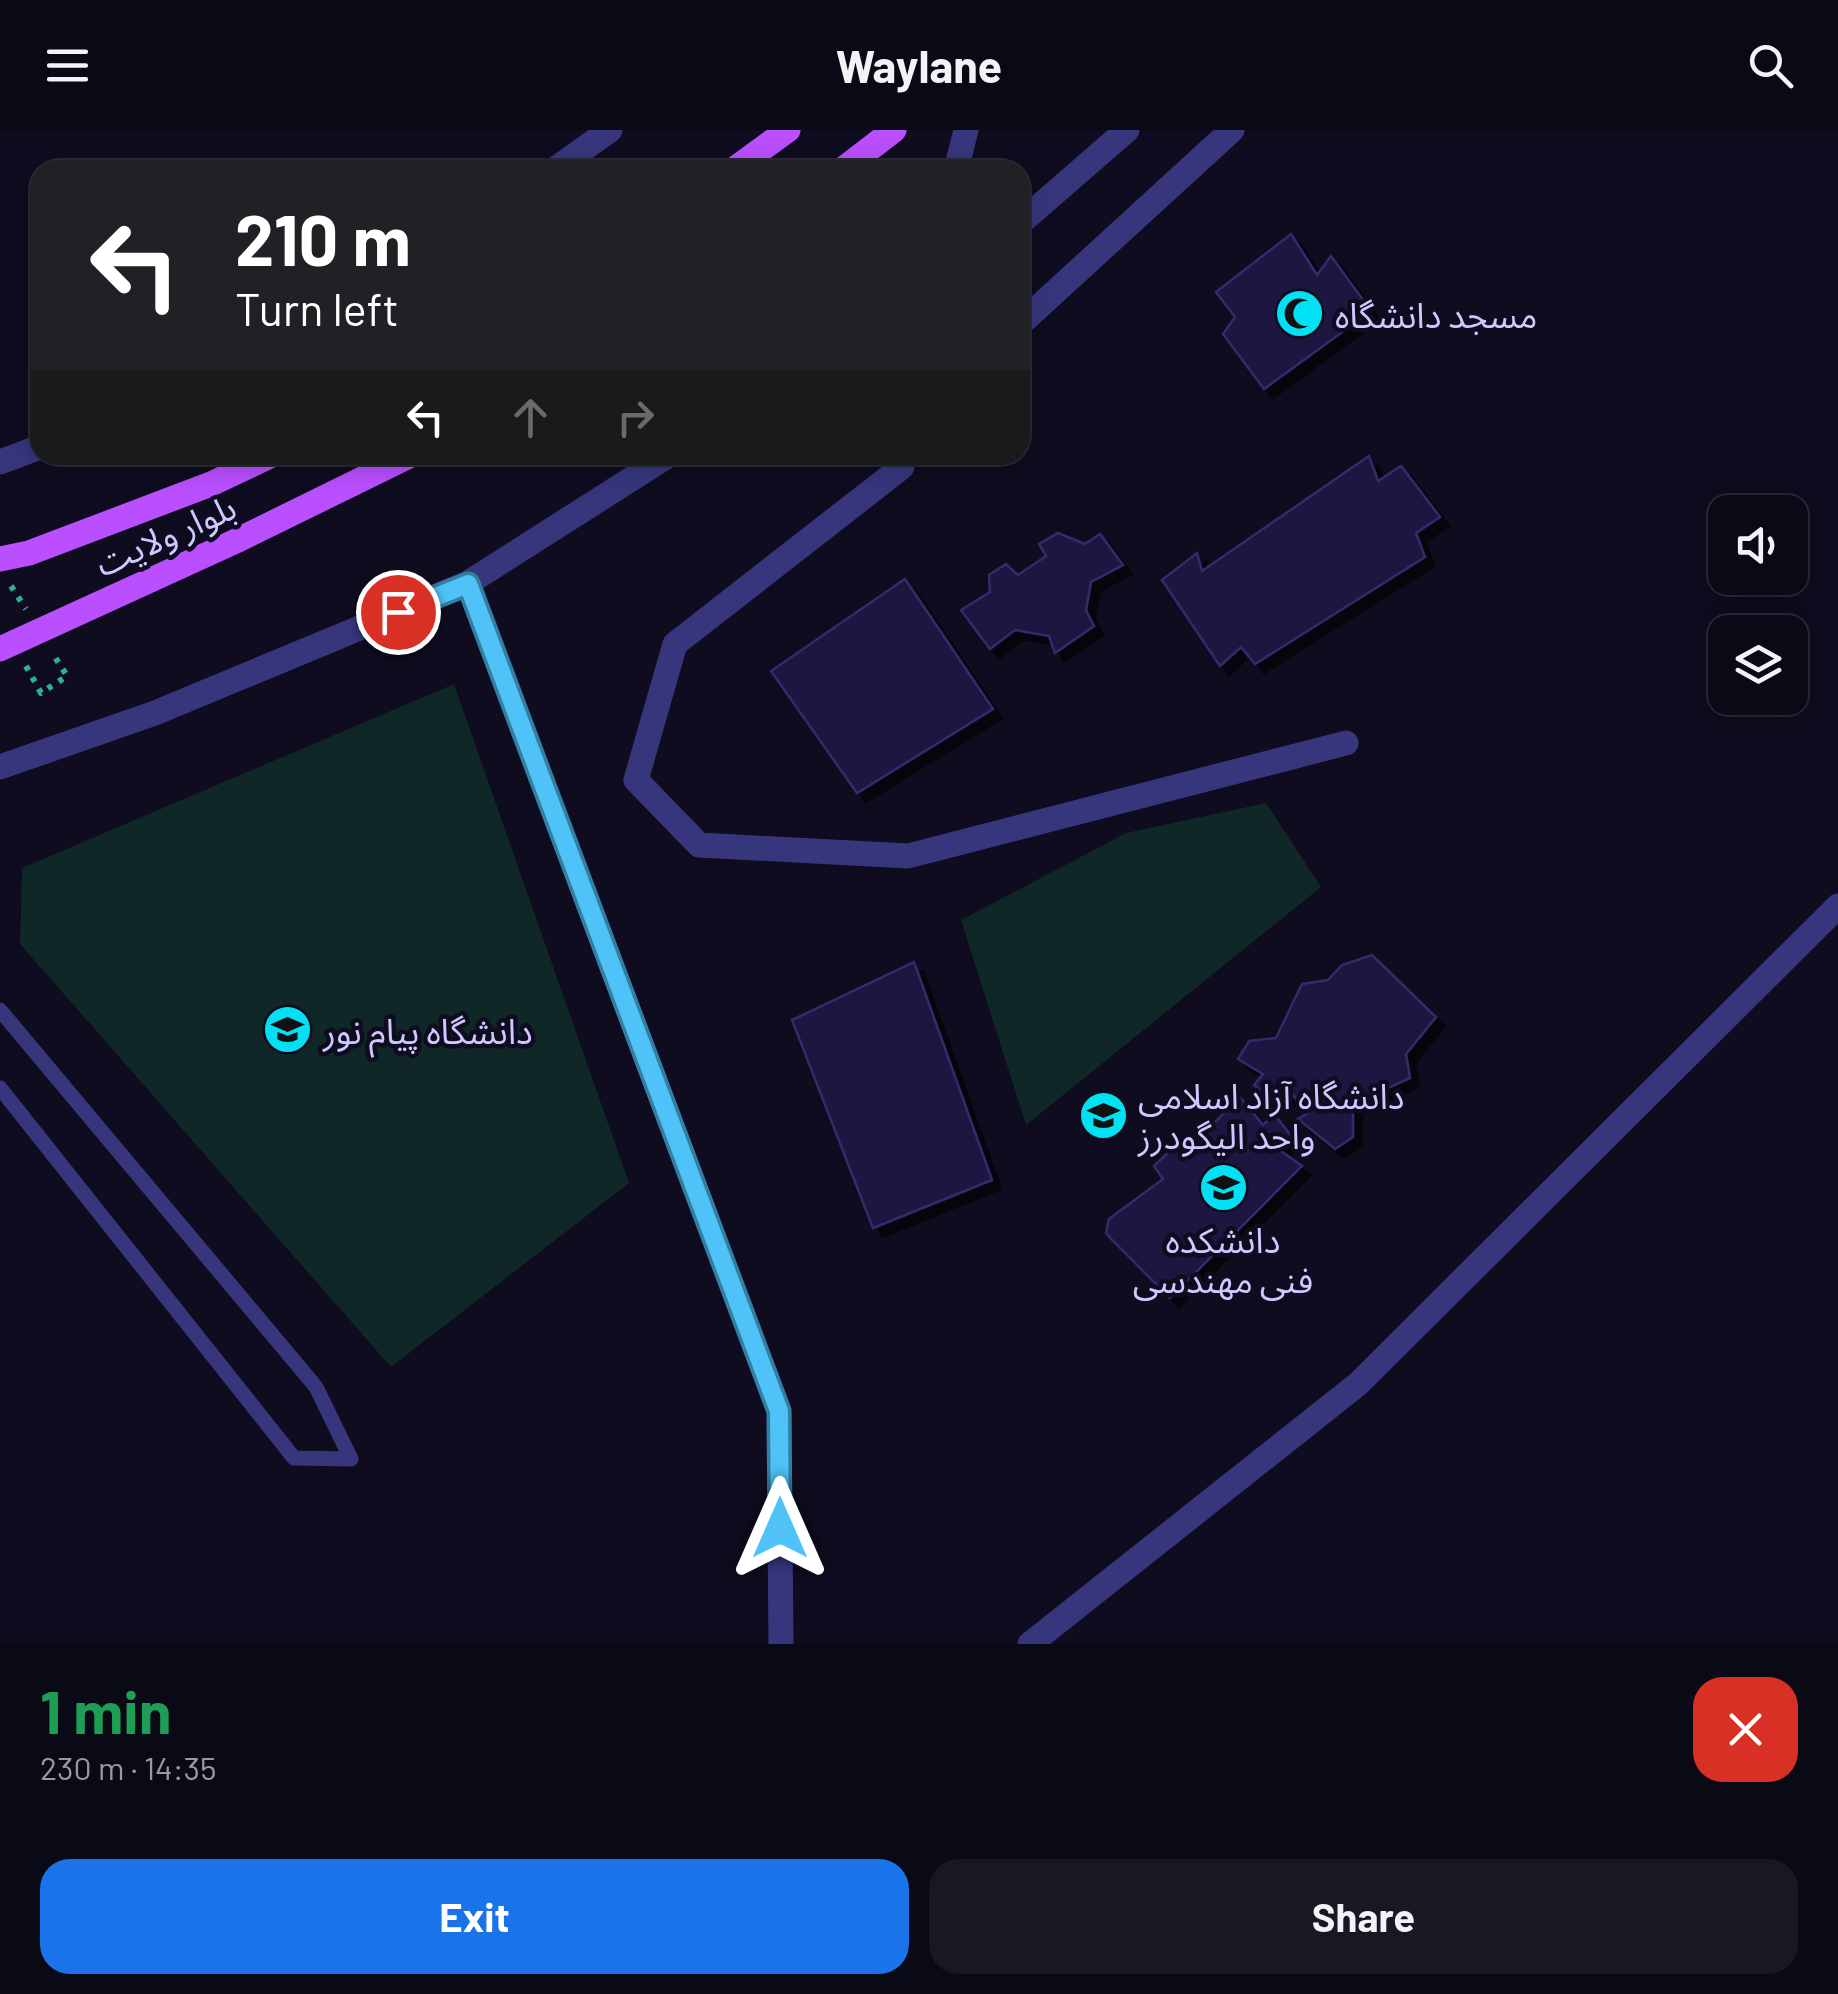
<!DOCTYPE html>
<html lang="en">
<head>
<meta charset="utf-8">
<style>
	body { margin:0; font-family:Barlow,"Noto Sans Arabic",sans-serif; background:#181723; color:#f1f3f6; height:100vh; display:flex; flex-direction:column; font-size:38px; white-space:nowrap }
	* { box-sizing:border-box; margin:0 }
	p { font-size:32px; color:#999aa1 }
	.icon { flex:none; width:55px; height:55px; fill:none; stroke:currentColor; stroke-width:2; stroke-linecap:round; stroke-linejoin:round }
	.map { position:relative; height:1514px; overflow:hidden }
	.side { display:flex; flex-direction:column; background:#0a0916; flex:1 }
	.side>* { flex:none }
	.banner { position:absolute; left:30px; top:30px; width:1000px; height:305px; border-radius:30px; box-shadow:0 5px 25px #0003,0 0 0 2px #2a2a35; background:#202124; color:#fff; overflow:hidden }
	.fabs { position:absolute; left:1708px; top:365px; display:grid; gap:20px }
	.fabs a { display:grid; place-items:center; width:100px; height:100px; border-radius:20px; background:#0a0916; box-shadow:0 5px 25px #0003,0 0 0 2px #2a2a35; font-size:50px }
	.pin { position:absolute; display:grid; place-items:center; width:85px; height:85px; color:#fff; margin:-42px; border:5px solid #fff; border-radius:50%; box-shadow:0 2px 10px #0007 }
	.me { position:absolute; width:110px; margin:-55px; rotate:0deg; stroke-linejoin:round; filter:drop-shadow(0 0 8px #0008) }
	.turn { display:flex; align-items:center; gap:35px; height:210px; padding:0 40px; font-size:45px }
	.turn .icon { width:130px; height:130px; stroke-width:2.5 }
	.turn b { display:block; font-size:70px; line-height:85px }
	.lanes { display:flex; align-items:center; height:95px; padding:0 40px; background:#0003; justify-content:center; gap:50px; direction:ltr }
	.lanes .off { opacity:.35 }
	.round { display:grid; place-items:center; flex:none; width:105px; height:105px; border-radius:30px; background:#181723 }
	.headline { display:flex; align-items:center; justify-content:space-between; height:170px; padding:0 40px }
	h1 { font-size:60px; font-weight:700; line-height:75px; color:#1e9e55 }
	.button { display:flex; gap:20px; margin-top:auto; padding:20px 40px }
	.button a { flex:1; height:115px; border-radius:30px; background:#1a73e8; color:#fff; font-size:40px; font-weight:700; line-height:115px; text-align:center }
	.button a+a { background:#181723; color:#f1f3f6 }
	header { display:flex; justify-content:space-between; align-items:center; height:130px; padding:0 40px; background:#0a0916; font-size:45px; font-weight:700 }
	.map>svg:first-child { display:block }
	.green { fill:#0f2726 }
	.building { fill:#1e173f; stroke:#35296b; stroke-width:2.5; filter:url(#shadow) }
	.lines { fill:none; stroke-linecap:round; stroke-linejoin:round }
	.path { stroke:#2cafa4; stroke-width:6; stroke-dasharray:5 8; stroke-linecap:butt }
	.service { stroke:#37367d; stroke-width:15 }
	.minor { stroke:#37367d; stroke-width:25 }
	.primary { stroke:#b94fff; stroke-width:25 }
	.route-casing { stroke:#337fa1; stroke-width:25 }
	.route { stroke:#4fc3f7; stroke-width:18 }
	.labels { text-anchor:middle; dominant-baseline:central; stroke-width:9; stroke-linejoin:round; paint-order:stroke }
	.poi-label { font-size:35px; fill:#cdc8ff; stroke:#0e0c1e; text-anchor:start }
	.street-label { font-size:35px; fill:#cdc8ff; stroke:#0e0c1e }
</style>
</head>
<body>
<header><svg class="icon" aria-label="menu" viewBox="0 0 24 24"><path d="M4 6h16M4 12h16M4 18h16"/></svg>Waylane<svg class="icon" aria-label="search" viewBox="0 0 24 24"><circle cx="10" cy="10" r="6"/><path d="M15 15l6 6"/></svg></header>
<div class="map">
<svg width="1838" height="1514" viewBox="0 0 1838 1514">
	<defs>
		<filter id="shadow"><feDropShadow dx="9" dy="9" stdDeviation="0" flood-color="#0009"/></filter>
	</defs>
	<rect width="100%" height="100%" fill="#0e0c1e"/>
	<path class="green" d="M454,554l175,499 -238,184 -371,-423 2,-76z
		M1266,673l55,84 -295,238 -65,-205 165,-87z"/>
	<path class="building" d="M1291,104l26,41 14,-19 40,55 -107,78 -41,-55 12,-17 -19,-25z
		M1369,326l9,25 23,-15 39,51 -24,16 9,24 -170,107 -14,-17 -21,19 -58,-86 35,-27 5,18z
		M1058,403l27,11 15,-10 23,31 -32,17 -5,28 8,16 -39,27 -6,-17 -34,-6 -25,19 -29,-39 29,-18 -1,-17 17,-11 12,11 28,-19 -7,-12z
		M905,449l88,130 -136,84 -86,-122z
		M1372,825l64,62 -30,37 4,24 -57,26v33l-18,12 -37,-30 10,-6 -16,-19 -18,8 -20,-17 9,-11 -25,-15 11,-18 27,-3 26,-54 26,-4 14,-15z
		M914,832l78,218 -119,48 -81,-208z
		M1240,967l23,28 11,-11 19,24 -15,11 24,17 -132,132 -59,-59 -5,-6 3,-14 54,-40 -9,-13 30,-29 7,9z"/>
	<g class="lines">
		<path class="path" d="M11,456l15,23
			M26,536l15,27 26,-17 -14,-22"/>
		<path class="service" d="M0,880l316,377 35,72 -57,-1 -294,-370"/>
		<path class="minor" d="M554,40l56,-40
			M956,40l10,-40
			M1020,93l107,-93
			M1020,194l212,-194
			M895,325l7,12 -227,177 -39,136 63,65 209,11 438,-113
			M0,332l40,-15
			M468,453l311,828 2,233
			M0,637l155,-54 313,-130 201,-128
			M1030,1514l328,-260 480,-478"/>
		<path class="primary" d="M733,40l55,-40
			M842,40l52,-40
			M0,429l29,-6 182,-69 61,-29
			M0,519l236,-108 175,-86"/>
	</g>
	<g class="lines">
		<defs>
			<path id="route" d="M398,482l70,-28 311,827 1,117"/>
		</defs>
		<use href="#route" class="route-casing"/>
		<use href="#route" class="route"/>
	</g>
	<defs>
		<symbol id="mosque-disc" viewBox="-11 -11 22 22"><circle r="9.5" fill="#00e1f3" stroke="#0e0c1e"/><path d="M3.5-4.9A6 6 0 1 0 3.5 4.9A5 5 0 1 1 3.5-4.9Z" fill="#111"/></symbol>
		<symbol id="university-disc" viewBox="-11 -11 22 22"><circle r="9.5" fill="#00e1f3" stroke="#0e0c1e"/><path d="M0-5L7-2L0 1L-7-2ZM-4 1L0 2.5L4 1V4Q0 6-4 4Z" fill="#111"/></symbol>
	</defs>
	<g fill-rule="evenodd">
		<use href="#mosque-disc" x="1272" y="156" width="55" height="55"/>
		<use href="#university-disc" x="260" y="872" width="55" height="55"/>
		<use href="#university-disc" x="1076" y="958" width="55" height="55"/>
		<use href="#university-disc" x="1196" y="1030" width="55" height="55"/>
	</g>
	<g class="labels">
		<g class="poi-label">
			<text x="1335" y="184">مسجد دانشگاه</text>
			<text x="323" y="900">دانشگاه پیام نور</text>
			<text x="1138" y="965">دانشگاه آزاد اسلامی<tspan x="1138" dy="40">واحد الیگودرز</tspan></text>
			<text x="1223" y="1109" text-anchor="middle">دانشکده<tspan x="1223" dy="40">فنی مهندسی</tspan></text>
		</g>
		<g class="street-label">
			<text transform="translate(165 404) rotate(-24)">بلوار ولایت</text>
		</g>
	</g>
</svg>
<div class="fabs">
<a><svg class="icon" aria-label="sound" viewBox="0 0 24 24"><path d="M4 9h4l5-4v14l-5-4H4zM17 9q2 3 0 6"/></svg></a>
<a><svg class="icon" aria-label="layers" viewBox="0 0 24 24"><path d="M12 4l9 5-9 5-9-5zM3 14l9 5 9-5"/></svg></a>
</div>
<div class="pin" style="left:398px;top:482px;background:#d93025"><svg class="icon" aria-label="arrive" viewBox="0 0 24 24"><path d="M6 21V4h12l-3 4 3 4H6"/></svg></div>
<svg class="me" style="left:780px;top:1398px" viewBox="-20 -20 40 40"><path d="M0-17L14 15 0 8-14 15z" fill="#4fc3f7" stroke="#fff" stroke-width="4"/></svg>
<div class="banner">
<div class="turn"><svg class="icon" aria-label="left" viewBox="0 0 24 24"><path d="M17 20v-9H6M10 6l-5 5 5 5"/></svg><div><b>210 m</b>Turn left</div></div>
<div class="lanes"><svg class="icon" aria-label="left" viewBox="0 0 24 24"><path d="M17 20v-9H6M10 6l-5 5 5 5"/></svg><svg class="icon off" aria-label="ahead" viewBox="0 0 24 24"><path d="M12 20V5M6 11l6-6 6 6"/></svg><svg class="icon off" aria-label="right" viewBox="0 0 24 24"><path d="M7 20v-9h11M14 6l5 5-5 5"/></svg></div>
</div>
</div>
<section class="side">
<div class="headline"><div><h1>1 min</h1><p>230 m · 14:35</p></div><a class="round" style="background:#d93025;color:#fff"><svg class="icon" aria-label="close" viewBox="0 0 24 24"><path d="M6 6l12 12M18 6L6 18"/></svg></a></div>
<div class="button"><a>Exit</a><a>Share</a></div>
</section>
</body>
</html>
